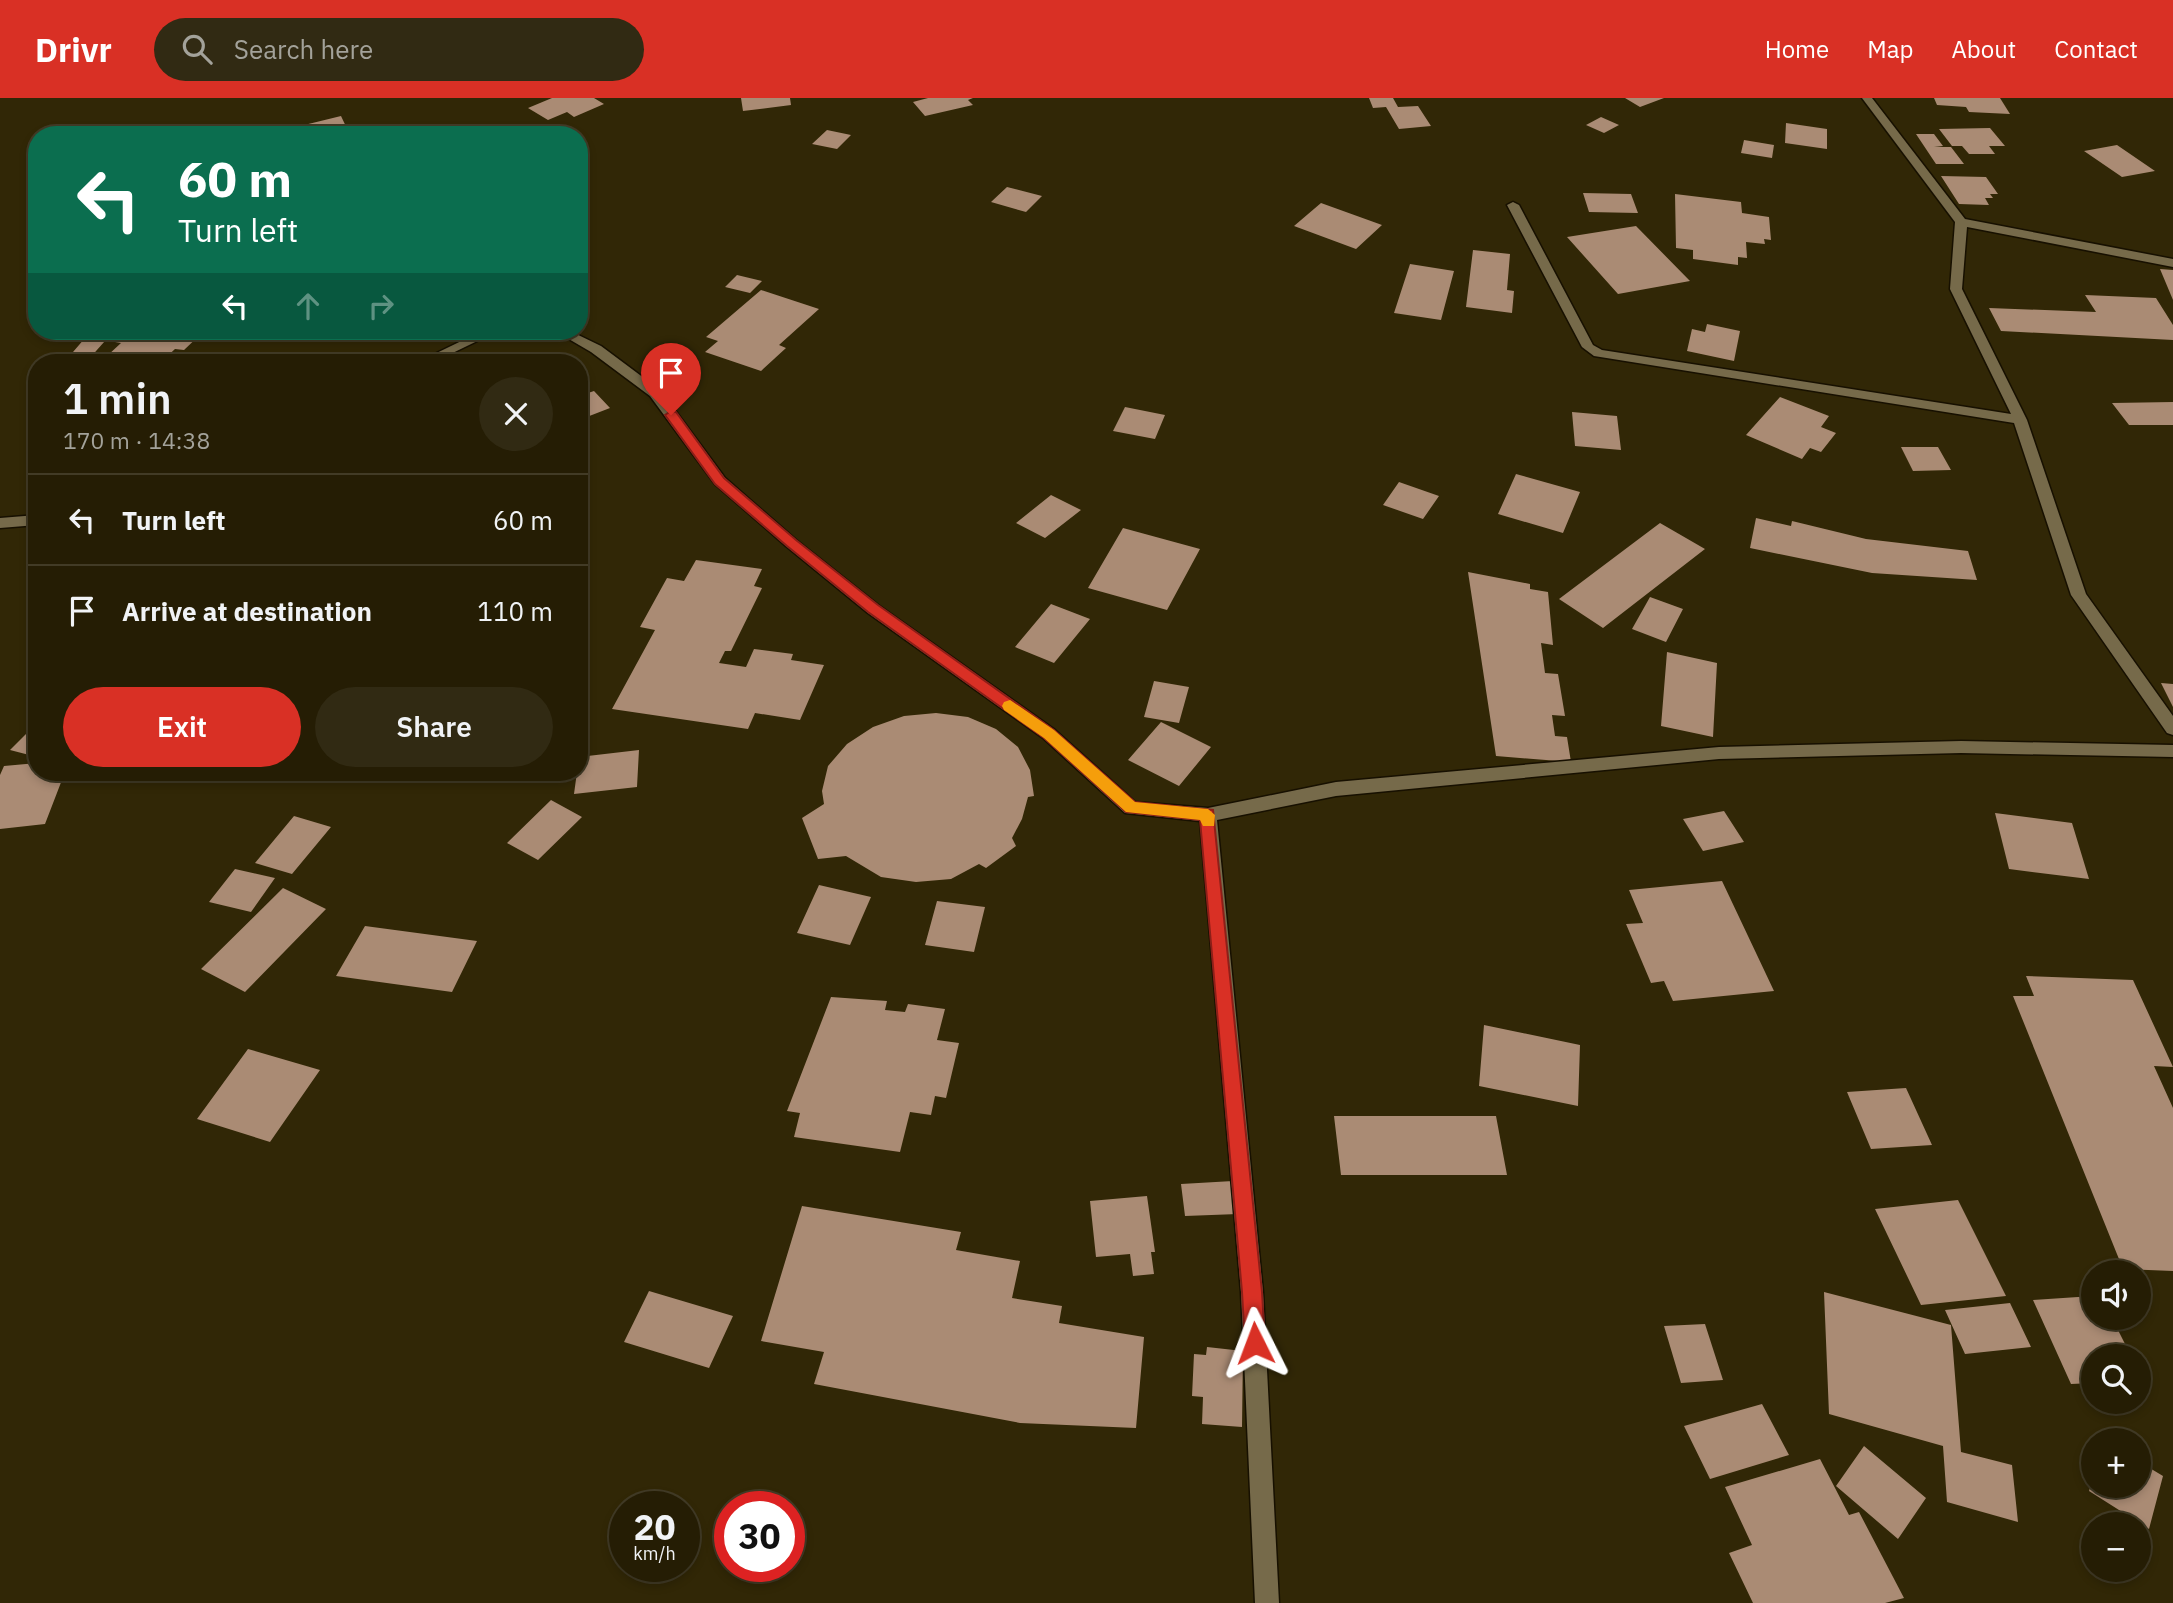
<!DOCTYPE html>
<html lang="en">
<head>
<meta charset="utf-8">
<style>
	body { margin:0; font-family:"IBM Plex Sans",sans-serif; background:#312a13; color:#f1f3f6; height:100vh; display:flex; flex-direction:column; font-size:26px; white-space:nowrap }
	* { box-sizing:border-box; margin:0 }
	p { font-size:23px; color:#a3a29a }
	.icon { flex:none; width:38px; height:38px; fill:none; stroke:currentColor; stroke-width:2; stroke-linecap:round; stroke-linejoin:round }
	.map { position:relative; flex:1; overflow:hidden }
	.drawer { position:absolute; left:28px; top:256px; width:560px; height:427px; display:flex; flex-direction:column; background:#251d04; border-radius:28px; box-shadow:0 4px 10px #0003,0 0 0 2px #423b26 }
	.drawer>* { flex:none }
	.banner { position:absolute; left:28px; top:28px; width:560px; height:214px; border-radius:28px; box-shadow:0 4px 10px #0003,0 0 0 2px #423b26; background:#0b6e4f; color:#fff; overflow:hidden }
	.fabs { position:absolute; left:2081px; top:1162px; display:grid; gap:14px }
	.fabs a { display:grid; place-items:center; width:70px; height:70px; border-radius:50%; background:#251d04; box-shadow:0 4px 10px #0003,0 0 0 2px #423b26; font-size:35px }
	.speed { position:absolute; left:609px; top:1393px; display:flex; gap:14px; font-size:35px; font-weight:700; text-align:center }
	.speed>* { display:grid; place-content:center; width:91px; height:91px; border-radius:50%; background:#251d04; box-shadow:0 4px 10px #0003,0 0 0 2px #423b26; line-height:1 }
	.speed small { font-size:18px; font-weight:400 }
	.speed .limit { border:10px solid #d22; background:#fff; color:#111 }
	.pin { position:absolute; display:grid; place-items:center; width:60px; height:60px; color:#fff; margin:-72px -30px; border-radius:50% 50% 50% 0; rotate:-45deg; box-shadow:0 0 7px #0007 }
	.pin .icon { rotate:45deg }
	.me { position:absolute; width:77px; margin:-38px; rotate:357deg; stroke-linejoin:round; filter:drop-shadow(0 0 5px #0008) }
	.turn { display:flex; align-items:center; gap:24px; height:147px; padding:0 35px; font-size:32px }
	.turn .icon { width:91px; height:91px; stroke-width:2.5 }
	.turn b { display:block; font-size:49px; line-height:60px }
	.lanes { display:flex; align-items:center; height:66px; padding:0 35px; background:#0003; justify-content:center; gap:35px; direction:ltr }
	.lanes .off { opacity:.35 }
	.round { display:grid; place-items:center; flex:none; width:74px; height:74px; border-radius:37px; background:#312a13 }
	.head { display:flex; align-items:center; justify-content:space-between; height:119px; padding:0 35px }
	h1 { font-size:42px; font-weight:600; line-height:52px }
	.action { display:flex; gap:14px; margin-top:auto; padding:14px 35px }
	.action a { flex:1; height:80px; border-radius:42px; background:#d93025; color:#fff; font-size:28px; font-weight:600; line-height:80px; text-align:center }
	.action a+a { background:#312a13; color:#f1f3f6 }
	ul { padding:0; list-style:none }
	li { display:flex; align-items:center; gap:21px; height:91px; padding:0 35px; border-top:2px solid #423b26 }
	li div { flex:1 }
	li b { display:block; font-size:26px }
	li em { font-style:normal }
	header { display:flex; align-items:center; gap:42px; box-sizing:border-box; height:98px; padding:0 35px; background:#d93025; color:#fff }
	header strong { font-size:33px }
	nav { display:flex; gap:38px; margin-inline-start:auto; font-size:24px }
	.search { width:490px; height:63px; background:#312a13; display:flex; align-items:center; gap:18px; box-sizing:border-box; padding:0 24px; border-radius:38px; color:#a3a29a; font-size:26px }
	.map>svg:first-child { display:block }
	.building { fill:#aa8b74 }
	.lines { fill:none; stroke-linecap:round; stroke-linejoin:round }
	.minor-casing { stroke:#171000; stroke-width:3 }
	.minor { fill:#766a4a; fill-rule:evenodd }
	.route { fill:#d93025; stroke:#8d1f18; stroke-width:2 }
	.slow { fill:#f59e0b }
</style>
</head>
<body>
<header>
<strong>Drivr</strong>
<div class="search"><svg class="icon" aria-label="search" viewBox="0 0 24 24"><circle cx="10" cy="10" r="6"/><path d="M15 15l6 6"/></svg>Search here</div>
<nav><a>Home</a><a>Map</a><a>About</a><a>Contact</a></nav>
</header>
<div class="map">
<svg width="2173" height="1505" viewBox="0 0 2173 1505">
	<rect width="100%" height="100%" fill="#312706"/>
	<path class="building" d="M552,0h42l10,6 -30,13 -7,-5 -19,8 -20,-12z
		M741,0h49l1,7 -48,6z
		M928,0h45l-5,2 5,5 -48,11 -12,-14z
		M1369,0h24l5,9 20,-1 13,20 -32,3 -13,-22 -13,1z
		M1625,0h39l-24,9z
		M1934,0h66l10,16 -41,-2 -3,-5 -29,-2z
		M341,18l9,19h-55l-3,-7z
		M1601,19l18,8 -15,8 -18,-8z
		M1786,25l41,6v20l-42,-6z
		M1990,30l15,18h-16l6,8h-26l-7,-8h-10l-13,-17z
		M827,32l24,5 -14,14 -25,-5z
		M1916,36h18l9,12 -9,1h17l13,17h-28z
		M1744,42l30,5 -2,13 -31,-5z
		M2117,47l38,26 -33,6 -38,-26z
		M1941,78l45,1 12,17h-8l3,4h-8l4,7 -30,-1z
		M1007,89l35,9 -16,16 -35,-10z
		M1583,95l48,1 7,19 -49,-1z
		M1675,96l66,8 1,11 27,4 2,23 -7,-1 1,5 -19,-2 1,16 -9,-1v8l-45,-6v-9l-17,-2z
		M1321,105l61,22 -26,24 -62,-23z
		M1636,128l54,55 -72,13 -51,-57z
		M1473,152l37,4 -3,36 7,1 -2,22 -46,-6z
		M1410,166l44,7 -13,49 -47,-7z
		M2160,171l13,1v30z
		M737,177l25,6 -12,12 -25,-6z
		M761,192l58,19 -40,36 7,3 -25,23 -56,-19 13,-11 -12,-4z
		M2085,197l71,3 17,27v15l-172,-9 -12,-23 107,4z
		M1707,226l33,7 -6,30 -47,-10 5,-22 13,3z
		M91,233l22,1 -25,28 -21,-1z
		M121,233h83l-20,19 -9,-1 -14,13 -54,-6 14,-13 -12,-2z
		M507,257l-3,7h-32l2,-6z
		M594,293l16,17 -31,12v-24z
		M1780,299l49,19 -8,11 15,6 -15,19 -11,-4 -8,11 -56,-24z
		M2173,304v23h-44l-17,-22z
		M1125,309l40,8 -10,24 -42,-8z
		M1572,314l45,4 4,34 -46,-4z
		M1901,349h37l13,23 -38,1z
		M1516,376l64,18 -17,41 -65,-19z
		M1399,384l40,14 -16,23 -40,-14z
		M1051,397l30,15 -36,28 -29,-15z
		M1756,420l35,8 1,-5 74,18 102,12 9,29 -105,-7 -122,-25z
		M1660,425l45,26 -102,79 -44,-29z
		M1123,430l77,21 -33,61 -79,-22z
		M696,462l66,9 -8,17 8,2 -31,63h-6l-6,12 27,4 8,-18 39,5 -2,6 33,5 -24,55 -45,-7 -7,16 -136,-20 43,-79 -15,-3 27,-49 17,3z
		M1468,474l62,12v5l18,3 5,53 -12,-2 4,30 13,1 7,42 -13,-1 3,21 12,1 4,25 -75,-6z
		M1650,499l33,12 -17,33 -34,-13z
		M1051,506l39,15 -36,44 -39,-16z
		M1667,554l50,11 -4,74 -52,-11z
		M1154,583l35,6 -10,36 -35,-6z
		M2161,585l12,1v23z
		M936,615l32,4 28,12 22,18 12,23 4,26 -6,1 -6,22 -10,19 4,8 -30,22 -7,-4 -28,15 -35,3 -35,-5 -35,-21 -28,3 -16,-41 22,-14 -2,-13 6,-25 19,-22 26,-17 31,-11z
		M1161,624l50,25 -32,39 -51,-26z
		M37,625v34l-27,-7z
		M639,652l-2,37 -63,7 5,-37z
		M37,665v9h28l-20,52 -45,5v-54l4,-9z
		M551,702l31,17 -44,43 -31,-17z
		M1724,713l20,31 -41,9 -20,-32z
		M1995,715l77,10 17,56 -80,-10z
		M294,718l37,11 -39,47 -37,-11z
		M235,771l40,9 -24,34 -42,-10z
		M1722,783l52,110 -101,10 -9,-20 -13,2 -25,-59 17,-1 -14,-33z
		M819,787l52,12 -21,48 -53,-12z
		M283,790l43,21 -81,83 -44,-23z
		M937,803l48,6 -11,45 -49,-7z
		M365,828l112,15 -25,51 -116,-16z
		M2026,878l107,4 40,87 -19,-1 19,42v163l-50,-2 -110,-273h21z
		M831,899l56,4 -2,9 20,2 3,-8 37,5 -8,31 22,3 -13,55 -11,-2 -4,19 -21,-3 -10,40 -106,-15 6,-24 -13,-2z
		M1484,927l96,20 -2,61 -99,-20z
		M248,951l72,21 -50,72 -73,-23z
		M1906,990l26,57 -61,4 -24,-57z
		M1334,1018h162l11,59h-166z
		M1233,1083l5,33 -53,2 -4,-32z
		M1147,1098l8,56h-4l3,22 -21,2 -3,-22 -34,3 -6,-56z
		M1958,1102l48,96 -85,9 -46,-96z
		M802,1108l159,26 -5,18 64,11 -8,37 50,8 -3,17 85,14 -8,91 -116,-5 -206,-39 10,-32 -63,-11z
		M649,1193l84,25 -24,52 -85,-26z
		M1824,1194l127,33 10,127 51,13 6,57 -71,-20 -4,-56 -114,-32z
		M2093,1198v22h19l19,38h-38v27l-22,1 -38,-84z
		M2010,1205l21,44 -66,7 -20,-44z
		M1705,1226l18,56 -42,3 -17,-57z
		M1207,1249l36,4 -1,76 -40,-3 1,-27 -11,-1 2,-42 12,1z
		M1762,1306l27,51 -79,24 -26,-53z
		M1864,1348l62,52 -28,41 -62,-53z
		M1820,1361l29,56 10,-3 45,86 -19,5h-132l-24,-50 23,-8 -27,-58z
		M2138,1363l25,15 -14,53 -60,-38 3,-10 1,5h45z"/>
	<g class="lines">
		<defs>
			<path id="minor" d="M1862,0h10l93,121 208,40v8l-206,-40 -5,62 65,131 59,174 87,122v19l-6,-2 -96,-138 -57,-172 -420,-67 -12,-9 -75,-142 6,-3 6,3 74,140 9,5 409,64 -61,-125 5,-67z
				M482,233h16l-64,31h-16z
				M555,233h15l31,15 59,44 65,88 71,62 82,65 177,125 80,72 73,6 128,-26 383,-35 242,-6 212,4v12l-212,-4 -242,6 -383,37 -119,24 46,472 16,311h-24l-14,-311 -41,-471 -75,-8 -82,-75 -175,-125 -82,-67 -71,-62 -65,-88 -59,-44z
				M37,417v10l-37,3v-10z"/>
		</defs>
		<use href="#minor" class="minor-casing"/>
		<use href="#minor" class="minor"/>
	</g>
	<path class="route" d="M671,313l5,1 48,66 72,62 82,65 176,125 81,72 78,8 49,482 3,51 -3,8 -7,3 -8,-3 -2,-8 -3,-51 -42,-472 -74,-8 -82,-74 -176,-126 -81,-66 -72,-62 -50,-69z"/>
	<path class="slow" d="M1010,602l44,30 81,72 73,7 7,6 -1,11h-11l-3,-6 -74,-8 -82,-74 -40,-28 -2,-4 2,-4z"/>
</svg>
<div class="fabs">
<a><svg class="icon" aria-label="sound" viewBox="0 0 24 24"><path d="M4 9h4l5-4v14l-5-4H4zM17 9q2 3 0 6"/></svg></a>
<a><svg class="icon" aria-label="search" viewBox="0 0 24 24"><circle cx="10" cy="10" r="6"/><path d="M15 15l6 6"/></svg></a>
<a>+</a>
<a>−</a>
</div>
<div class="speed"><div>20<small>km/h</small></div><div class="limit">30</div></div>
<div class="pin" style="left:671px;top:317px;background:#d93025"><svg class="icon" aria-label="arrive" viewBox="0 0 24 24"><path d="M6 21V4h12l-3 4 3 4H6"/></svg></div>
<svg class="me" style="left:1255px;top:1245px" viewBox="-20 -20 40 40"><path d="M0-17L14 15 0 8-14 15z" fill="#d93025" stroke="#fff" stroke-width="4"/></svg>
<div class="banner">
<div class="turn"><svg class="icon" aria-label="left" viewBox="0 0 24 24"><path d="M17 20v-9H6M10 6l-5 5 5 5"/></svg><div><b>60 m</b>Turn left</div></div>
<div class="lanes"><svg class="icon" aria-label="left" viewBox="0 0 24 24"><path d="M17 20v-9H6M10 6l-5 5 5 5"/></svg><svg class="icon off" aria-label="ahead" viewBox="0 0 24 24"><path d="M12 20V5M6 11l6-6 6 6"/></svg><svg class="icon off" aria-label="right" viewBox="0 0 24 24"><path d="M7 20v-9h11M14 6l5 5-5 5"/></svg></div>
</div>
<section class="drawer">
<div class="head"><div><h1>1 min</h1><p>170 m · 14:38</p></div><a class="round"><svg class="icon" aria-label="close" viewBox="0 0 24 24"><path d="M6 6l12 12M18 6L6 18"/></svg></a></div>
<ul>
<li><svg class="icon" aria-label="left" viewBox="0 0 24 24"><path d="M17 20v-9H6M10 6l-5 5 5 5"/></svg><div><b>Turn left</b></div><em>60 m</em></li>
<li><svg class="icon" aria-label="arrive" viewBox="0 0 24 24"><path d="M6 21V4h12l-3 4 3 4H6"/></svg><div><b>Arrive at destination</b></div><em>110 m</em></li>
</ul>
<div class="action"><a>Exit</a><a>Share</a></div>
</section>
</div>
</body>
</html>
